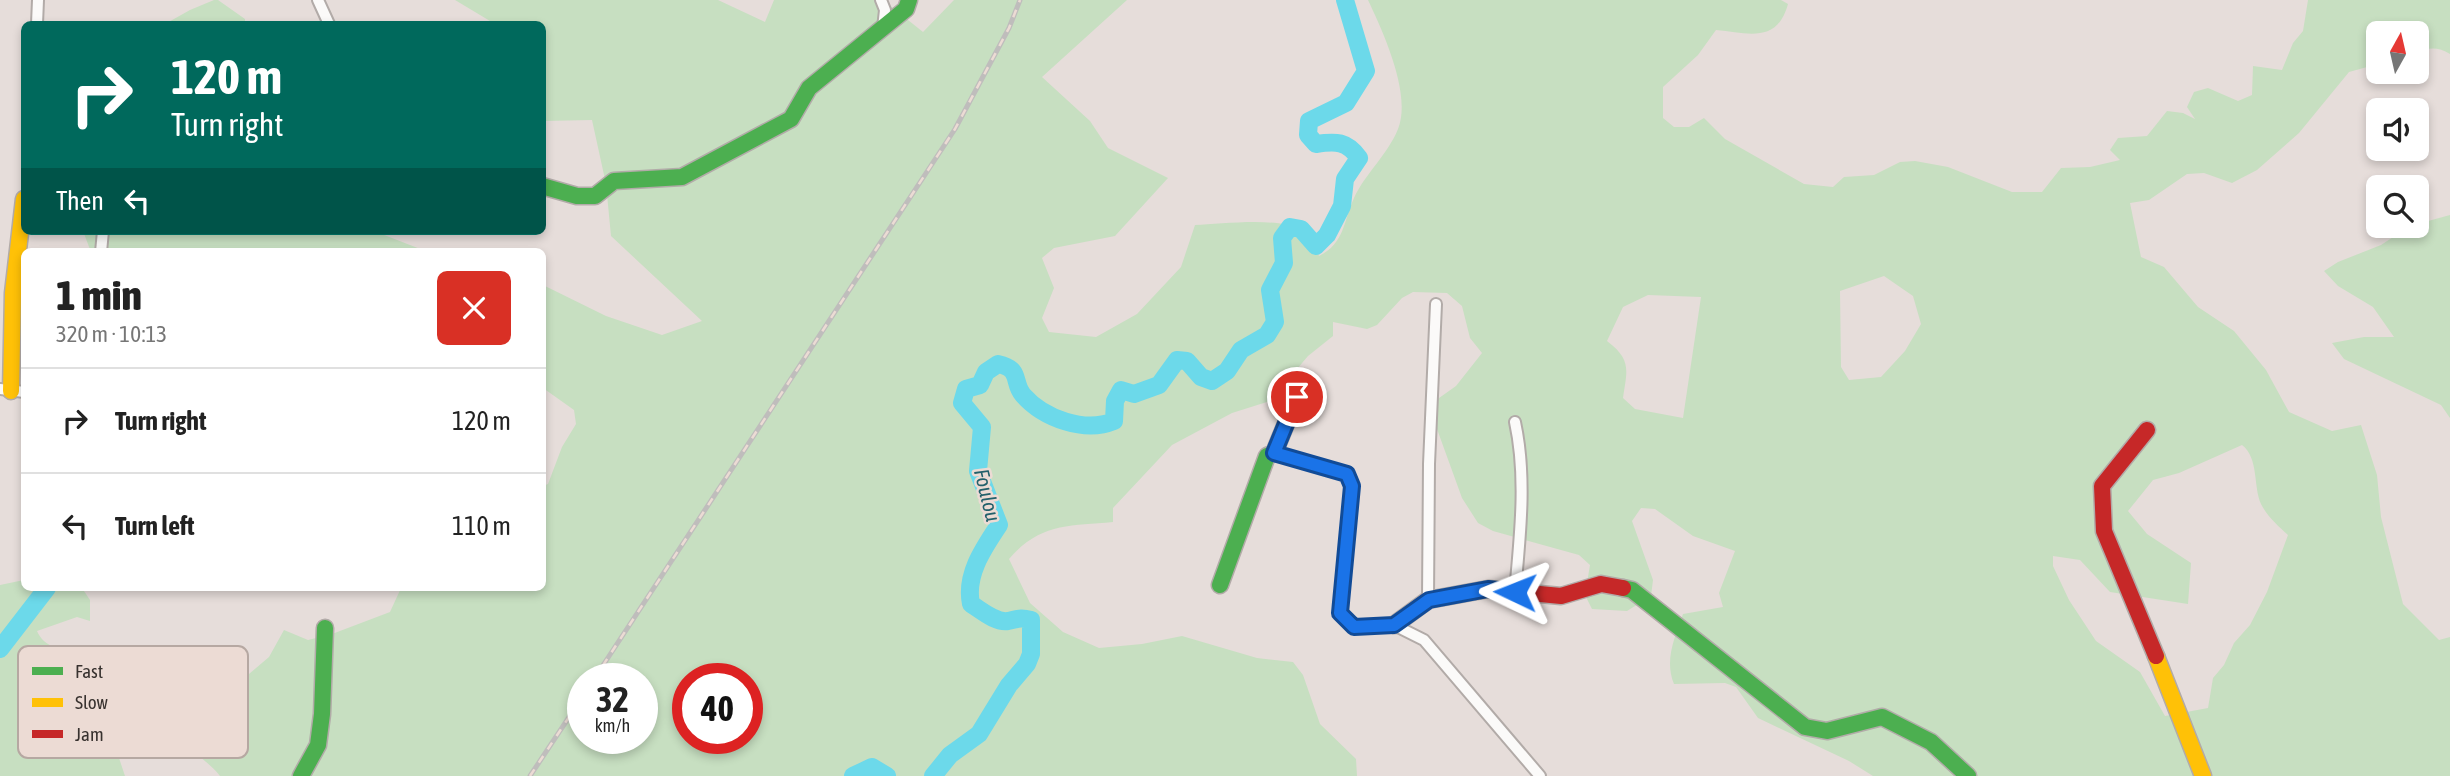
<!DOCTYPE html>
<html lang="en">
<head>
<meta charset="utf-8">
<style>
	body { margin:0; font-family:"Asap Condensed",sans-serif; background:#f6f6f6; color:#222; height:100vh; display:flex; flex-direction:column; font-size:26px; white-space:nowrap }
	* { box-sizing:border-box; margin:0 }
	p { font-size:23px; color:#767676 }
	.icon { flex:none; width:38px; height:38px; fill:none; stroke:currentColor; stroke-width:2; stroke-linecap:round; stroke-linejoin:round }
	.map { position:relative; flex:1; overflow:hidden }
	.details { position:absolute; left:21px; top:248px; width:525px; height:343px; display:flex; flex-direction:column; background:#fff; border-radius:10px; box-shadow:0 4px 10px #0003 }
	.details>* { flex:none }
	.top-card { position:absolute; left:21px; top:21px; width:525px; height:214px; border-radius:10px; box-shadow:0 4px 10px #0003; background:#00695c; color:#fff; overflow:hidden }
	.needle { width:46px; rotate:8deg }
	.tools { position:absolute; left:2366px; top:21px; display:grid; gap:14px }
	.tools a { display:grid; place-items:center; width:63px; height:63px; border-radius:10px; background:#fff; box-shadow:0 4px 10px #0003; font-size:35px }
	.speed { position:absolute; left:567px; top:663px; display:flex; gap:14px; font-size:35px; font-weight:700; text-align:center }
	.speed>* { display:grid; place-content:center; width:91px; height:91px; border-radius:50%; background:#fff; box-shadow:0 4px 10px #0003; line-height:1 }
	.speed small { font-size:18px; font-weight:400 }
	.speed .limit { border:10px solid #d22; background:#fff; color:#111 }
	.pin { position:absolute; display:grid; place-items:center; width:60px; height:60px; color:#fff; margin:-30px; border:4px solid #fff; border-radius:50%; box-shadow:0 2px 7px #0007 }
	.me { position:absolute; width:77px; margin:-38px; rotate:272deg; stroke-linejoin:round; filter:drop-shadow(0 0 5px #0008) }
	.turn { display:flex; align-items:center; gap:24px; height:147px; padding:0 35px; font-size:32px }
	.turn .icon { width:91px; height:91px; stroke-width:2.5 }
	.turn b { display:block; font-size:49px; line-height:60px }
	.then { display:flex; align-items:center; height:66px; padding:0 35px; background:#0003; gap:14px; font-size:26px }
	.round { display:grid; place-items:center; flex:none; width:74px; height:74px; border-radius:10px; background:#f6f6f6 }
	.headline { display:flex; align-items:center; justify-content:space-between; height:119px; padding:0 35px }
	h1 { font-size:42px; font-weight:800; line-height:52px }
	ul { padding:0; list-style:none }
	li { display:flex; align-items:center; gap:21px; height:105px; padding:0 35px; border-top:2px solid #e0e0e0 }
	li div { flex:1 }
	li b { display:block; font-size:26px }
	li em { font-style:normal }
	.map>svg:first-child { display:block }
	.green { fill:#c7dfc1; fill-rule:evenodd }
	.lines { fill:none; stroke-linecap:round; stroke-linejoin:round }
	.river { stroke:#6cd9ea; stroke-width:18 }
	.street-casing { stroke:#b2aba8; stroke-width:14 }
	.fast-casing { stroke:#b2aba8; stroke-width:19 }
	.slow-casing { stroke:#b2aba8; stroke-width:19 }
	.jam-casing { stroke:#b2aba8; stroke-width:19 }
	.street { stroke:#fbfaf9; stroke-width:10 }
	.fast { stroke:#4caf50; stroke-width:16 }
	.slow { stroke:#ffc107; stroke-width:16 }
	.jam { stroke:#c62828; stroke-width:16 }
	.rail-casing { stroke:#bfbdbc; stroke-width:5 }
	.rail { stroke:#ecdbd4; stroke-width:2.5; stroke-dasharray:8; stroke-linecap:butt }
	.route-casing { stroke:#114b97; stroke-width:18 }
	.route { stroke:#1a73e8; stroke-width:12 }
	.labels { text-anchor:middle; dominant-baseline:central; stroke-width:5; stroke-linejoin:round; paint-order:stroke }
	.water-label { font-size:21px; font-style:italic; fill:#23606b; stroke:#ecdbd4 }
	.key { fill:#ecdbd4; stroke:#b6a8a2; stroke-width:2 }
	.key-label { font-size:19px; fill:#38322f }
</style>
</head>
<body>
<div class="map">
<svg width="2450" height="776" viewBox="0 0 2450 776">
	<rect width="100%" height="100%" fill="#e6ddda"/>
	<path class="green" d="M214,0h4l27,19v5h-80l25,-14z
		M455,0h263l47,22 9,-22h109l40,32 31,-32h173l-85,77 48,44 18,27 60,30 -53,58 -61,12 -12,10 12,30 -12,30 7,14 47,5 41,-23 44,-47 14,-42c26,-1 82,-8 105,4 9,4 16,18 19,27 26,-13 24,-34 35,-58 11,-24 34,-44 44,-69 14,-35 -15,-97 -30,-129h413l7,4c-11,40 -40,29 -72,26l-18,25 -35,32v31l11,9h15l15,-9 21,21 79,45 29,3 11,-10 30,-2 26,-13 15,-1 33,6 64,25h30l19,-24 29,-1 30,-7 -10,-10 8,-12 29,-2 20,-25 16,2 12,6 -8,-12 7,-15 14,-4 30,13 14,-6 1,-29 29,4 11,-27 10,-12 5,-31h142v54c-12,-7 -21,-7 -33,-1v-20h-39v31l-29,8 -50,61 -42,37 -25,13 -28,-10 -17,1 -38,26 -19,3 11,54 23,10 34,40 36,24 32,39 23,42 43,19 29,-6 16,50 4,42 22,87 36,36 11,-3v139h-577l-24,-15 -91,-43 -22,-31 -11,-4 -51,1c-10,-24 1,-47 9,-70l40,-7 -4,-14 16,-42 -42,-15 -38,-27 -14,-1 -9,13 21,59 -2,16 -24,15 -35,-2 -7,-14 5,-30 -11,-10 -86,-24 -15,-8 -16,-25 -29,-80 -1,-15 24,-17 26,-33 -12,-15 -8,-32 -15,-13 -34,-1 -11,6 -25,27 -10,4 -34,-7v14l-25,20 -11,13 -7,13 -20,19 -38,12 -60,32 -59,63v14c-44,4 -73,1 -104,37l21,44 33,29 36,16 43,-4 40,-8 75,22 36,4 10,13 17,49 36,35 1,17h-1137c-17,-22 -43,-28 -47,-59l22,-5 47,-32 27,-23 15,-27 24,10 24,-6 58,-22 11,-24h141l1,-102 5,-2 14,-37 14,-23 -2,-14 -31,-22v-103l63,31 56,19 40,-14 -91,-85 -5,-52 -14,-64 -49,1 -1,-97h-47zM1884,276l29,20 8,28 -16,27 -24,26 -32,3 -8,-13 -1,-76zM1648,295l53,2 -18,121 -48,-9 -12,-11c4,-28 9,-38 -16,-57l16,-34zM2242,445c17,13 11,41 19,59 6,12 17,22 27,31l-21,57 -17,33 -16,18 -10,22 -11,13 -5,30 -43,8 -25,-44 -44,-31 -27,-41 -16,-34v-10l27,4 30,32 78,12 3,-41 -44,-29 -19,-23 25,-31 26,-7zM583,679h59v59h-59zM688,679h59v59h-59z
		M2450,215v203l-9,-13 -97,-46 -12,-16 32,-6h30l-21,-30 -35,-21 -14,-15 14,-9 43,-17 29,-19z
		M83,231h291l54,21h-337z
		M24,580v8h58l8,12v21l-13,-4 -40,14c7,17 25,16 34,30l18,4 7,5 9,54 16,10 1,10 -5,8 8,24h-125v-191z"/>
	<g class="lines">
		<path class="river" d="M0,649l47,-61
			M853,776l19,-9 15,9
			M933,776l17,-21 29,-21 30,-49 18,-21 4,-10v-34c-11,-3 -13,-1 -23,1 -13,2 -27,-11 -37,-17 -6,-29 12,-55 28,-79l-21,-54 4,-44 -20,-24 4,-14 14,-4 6,-13 12,-8c24,5 14,18 25,31 21,24 62,38 91,26l1,-20 6,-11 13,4 25,-9 18,-25 10,1 14,16 11,4 15,-10 14,-21 26,-15 8,-13 -5,-32 14,-27 -2,-25 8,-11 11,2 15,17 11,-11 15,-29 3,-27 14,-21c-12,-17 -23,-17 -43,-14l-8,-9 1,-14 37,-18 20,-32 -21,-71"/>
		<defs>
			<path id="street" d="M318,0l11,24
				M881,0l4,10 -2,18
				M37,24l1,-24
				M101,252l2,-21
				M0,389l24,3
				M1274,453l73,21 5,12 -12,127 14,14 40,-2 30,15 116,136
				M1515,592c5,-56 12,-115 0,-170
				M1428,600l1,-136 7,-160"/>
			<path id="fast" d="M542,186l35,10h18l19,-15 68,-4 109,-58 18,-31 97,-79 3,-9
				M1220,585l47,-129 7,-3 23,-56
				M1623,588l9,2 173,137 22,4 55,-14 49,25 37,34
				M301,776l17,-31 4,-31 3,-86"/>
			<path id="slow" d="M11,391l2,-98 11,-94
				M2156,656l47,120"/>
			<path id="jam" d="M2147,430l-45,56 2,45 52,125
				M1394,625l34,-25 60,-11 73,7 40,-12 22,4"/>
		</defs>
		<use href="#street" class="street-casing"/>
		<use href="#fast" class="fast-casing"/>
		<use href="#slow" class="slow-casing"/>
		<use href="#jam" class="jam-casing"/>
		<use href="#street" class="street"/>
		<use href="#fast" class="fast"/>
		<use href="#slow" class="slow"/>
		<use href="#jam" class="jam"/>
		<defs>
			<path id="rail" d="M594,679l361,-550 54,-101 11,-28
				M530,776l53,-80"/>
		</defs>
		<use href="#rail" class="rail-casing"/>
		<use href="#rail" class="rail"/>
	</g>
	<g class="lines">
		<defs>
			<path id="route" d="M1297,397l-23,56 73,21 5,12 -12,127 14,14 40,-2 35,-25 59,-11 27,3"/>
		</defs>
		<use href="#route" class="route-casing"/>
		<use href="#route" class="route"/>
	</g>
	<g class="labels">
		<g class="water-label">
			<text transform="translate(988 495) rotate(76)">Foulou</text>
		</g>
	</g>
	<rect x="18" y="646" width="230" height="112" rx="10" class="key"/>
	<rect x="32" y="667" width="31" height="8" fill="#4caf50"/>
	<rect x="32" y="698" width="31" height="9" fill="#ffc107"/>
	<rect x="32" y="730" width="31" height="8" fill="#c62828"/>
	<g class="key-label">
		<text x="75" y="678">Fast</text>
		<text x="75" y="709">Slow</text>
		<text x="75" y="741">Jam</text>
	</g>
</svg>
<div class="tools">
<a><svg class="needle" viewBox="-14 -14 28 28"><path d="M0-13l5 13h-10z" fill="#e53935"/><path d="M0 13l5-13h-10z" fill="#767676"/></svg></a>
<a><svg class="icon" aria-label="sound" viewBox="0 0 24 24"><path d="M4 9h4l5-4v14l-5-4H4zM17 9q2 3 0 6"/></svg></a>
<a><svg class="icon" aria-label="search" viewBox="0 0 24 24"><circle cx="10" cy="10" r="6"/><path d="M15 15l6 6"/></svg></a>
</div>
<div class="speed"><div>32<small>km/h</small></div><div class="limit">40</div></div>
<div class="pin" style="left:1297px;top:397px;background:#d93025"><svg class="icon" aria-label="arrive" viewBox="0 0 24 24"><path d="M6 21V4h12l-3 4 3 4H6"/></svg></div>
<svg class="me" style="left:1515px;top:592px" viewBox="-20 -20 40 40"><path d="M0-17L14 15 0 8-14 15z" fill="#1a73e8" stroke="#fff" stroke-width="4"/></svg>
<div class="top-card">
<div class="turn"><svg class="icon" aria-label="right" viewBox="0 0 24 24"><path d="M7 20v-9h11M14 6l5 5-5 5"/></svg><div><b>120 m</b>Turn right</div></div>
<div class="then">Then<svg class="icon" aria-label="left" viewBox="0 0 24 24"><path d="M17 20v-9H6M10 6l-5 5 5 5"/></svg></div>
</div>
<section class="details">
<div class="headline"><div><h1>1 min</h1><p>320 m · 10:13</p></div><a class="round" style="background:#d93025;color:#fff"><svg class="icon" aria-label="close" viewBox="0 0 24 24"><path d="M6 6l12 12M18 6L6 18"/></svg></a></div>
<ul>
<li><svg class="icon" aria-label="right" viewBox="0 0 24 24"><path d="M7 20v-9h11M14 6l5 5-5 5"/></svg><div><b>Turn right</b></div><em>120 m</em></li>
<li><svg class="icon" aria-label="left" viewBox="0 0 24 24"><path d="M17 20v-9H6M10 6l-5 5 5 5"/></svg><div><b>Turn left</b></div><em>110 m</em></li>
</ul>
</section>
</div>
</body>
</html>
